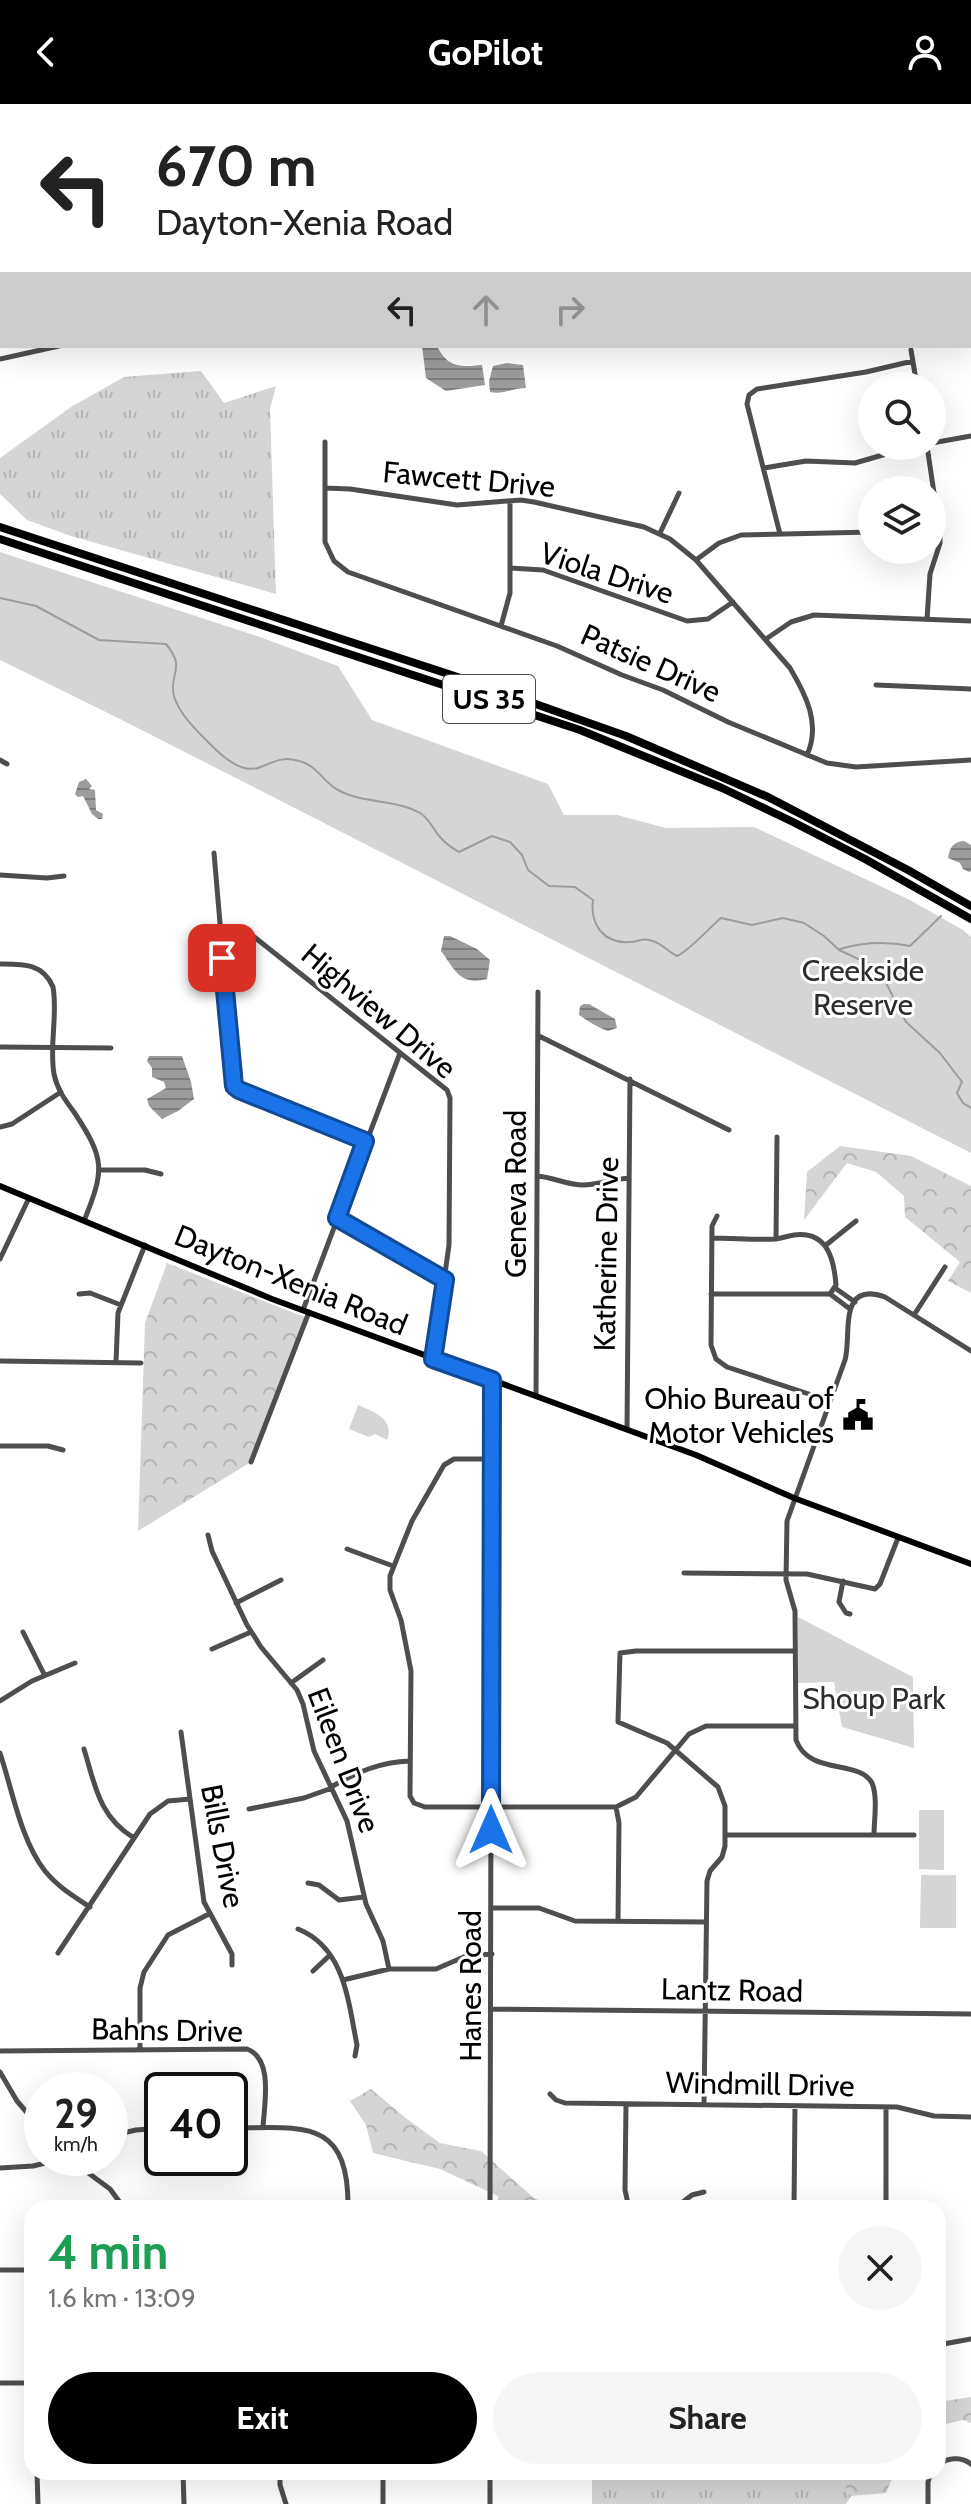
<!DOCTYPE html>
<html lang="en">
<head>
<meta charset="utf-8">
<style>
	body { margin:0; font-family:Cabin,sans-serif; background:#f6f6f6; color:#222; height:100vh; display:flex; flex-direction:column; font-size:30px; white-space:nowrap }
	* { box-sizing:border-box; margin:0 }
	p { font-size:26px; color:#767676 }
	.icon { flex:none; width:44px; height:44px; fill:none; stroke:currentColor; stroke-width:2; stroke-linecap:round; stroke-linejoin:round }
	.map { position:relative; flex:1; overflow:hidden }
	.details { position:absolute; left:24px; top:2096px; width:922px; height:280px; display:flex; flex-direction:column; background:#fff; border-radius:24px; box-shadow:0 8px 32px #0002 }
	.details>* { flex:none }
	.top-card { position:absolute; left:0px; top:0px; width:972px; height:244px; box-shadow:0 8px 32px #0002; background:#fff; color:#222; overflow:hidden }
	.tools { position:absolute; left:858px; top:268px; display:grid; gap:16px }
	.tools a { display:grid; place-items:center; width:88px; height:88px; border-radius:50%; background:#fff; box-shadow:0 8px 32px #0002; font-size:40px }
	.speed { position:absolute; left:24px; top:1968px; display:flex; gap:16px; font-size:40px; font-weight:700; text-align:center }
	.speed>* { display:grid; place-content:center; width:104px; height:104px; border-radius:50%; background:#fff; box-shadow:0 8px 32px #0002; line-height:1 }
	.speed small { font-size:20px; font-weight:400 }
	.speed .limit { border:4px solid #111; border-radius:12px; background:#fff; color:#111 }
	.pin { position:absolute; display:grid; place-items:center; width:68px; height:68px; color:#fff; margin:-34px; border-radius:16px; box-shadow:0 4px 12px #0006 }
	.me { position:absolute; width:88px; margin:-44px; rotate:0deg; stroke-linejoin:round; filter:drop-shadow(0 0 6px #0008) }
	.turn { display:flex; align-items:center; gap:28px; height:168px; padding:0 24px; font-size:36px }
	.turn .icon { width:104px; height:104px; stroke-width:2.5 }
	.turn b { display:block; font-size:56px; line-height:68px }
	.lanes { display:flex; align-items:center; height:76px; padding:0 24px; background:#0003; justify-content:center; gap:40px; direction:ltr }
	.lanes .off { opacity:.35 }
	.round { display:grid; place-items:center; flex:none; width:84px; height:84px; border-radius:42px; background:#f6f6f6 }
	.head { display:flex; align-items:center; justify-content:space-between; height:136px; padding:0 24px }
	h1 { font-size:48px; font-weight:700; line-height:60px; color:#1e9e55 }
	.button { display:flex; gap:16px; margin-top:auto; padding:16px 24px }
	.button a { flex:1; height:92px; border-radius:48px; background:#000; color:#fff; font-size:32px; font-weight:700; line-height:92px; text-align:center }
	.button a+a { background:#f6f6f6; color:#222 }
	header { display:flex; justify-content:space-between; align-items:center; height:104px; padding:0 24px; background:#000; color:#fff; font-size:36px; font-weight:700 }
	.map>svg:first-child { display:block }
	.grass { fill:url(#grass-tufts) }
	.forest { fill:url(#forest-crowns) }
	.park { fill:#d5d5d5 }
	.water { fill:url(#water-rules) }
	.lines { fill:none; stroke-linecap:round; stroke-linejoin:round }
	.stream { stroke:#9c9c9c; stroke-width:2 }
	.minor { stroke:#4e4e4e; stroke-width:5 }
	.major { stroke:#000; stroke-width:6 }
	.highway { stroke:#000; stroke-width:8 }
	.route-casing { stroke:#114b97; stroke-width:20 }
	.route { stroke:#1a73e8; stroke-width:14 }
	.labels { text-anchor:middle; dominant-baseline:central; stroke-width:6; stroke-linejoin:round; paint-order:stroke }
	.shield { fill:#fff; stroke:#4c4c4c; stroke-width:2 }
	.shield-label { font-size:28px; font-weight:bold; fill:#000 }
	.street-label { font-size:30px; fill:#000; stroke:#fff }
	.park-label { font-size:30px; fill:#2c2c2c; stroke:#fff }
	.poi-label { font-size:30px; fill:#000; stroke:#fff; text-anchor:end }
</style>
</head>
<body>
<header><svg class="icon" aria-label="back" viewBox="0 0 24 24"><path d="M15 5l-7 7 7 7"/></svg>GoPilot<svg class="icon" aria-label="person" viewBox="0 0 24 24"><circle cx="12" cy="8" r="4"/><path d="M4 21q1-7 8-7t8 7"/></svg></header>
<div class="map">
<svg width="971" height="2400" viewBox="0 0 971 2400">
	<defs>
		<pattern id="grass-tufts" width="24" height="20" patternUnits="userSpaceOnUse" patternTransform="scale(2)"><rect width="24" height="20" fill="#d5d5d5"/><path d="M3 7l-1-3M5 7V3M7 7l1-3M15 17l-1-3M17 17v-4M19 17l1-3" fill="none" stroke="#b5b5b5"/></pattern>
		<pattern id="forest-crowns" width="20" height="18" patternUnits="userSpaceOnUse" patternTransform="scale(2)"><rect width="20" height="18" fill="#d5d5d5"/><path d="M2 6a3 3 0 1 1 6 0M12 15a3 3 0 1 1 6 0" fill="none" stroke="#b5b5b5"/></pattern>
		<pattern id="water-rules" width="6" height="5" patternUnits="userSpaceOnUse" patternTransform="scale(2)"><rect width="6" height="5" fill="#9c9c9c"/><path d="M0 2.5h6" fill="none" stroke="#7d7d7d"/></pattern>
	</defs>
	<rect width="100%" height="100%" fill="#fff"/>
	<path class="grass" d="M201,267l23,32 52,-17 -6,23 6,185 -205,-58 -44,-16 -27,-26v-36l71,-51 53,-30z
		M592,2368h244l15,24 -5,8h-254z"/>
	<path class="forest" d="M840,1042l71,10 60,30v107l-23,-12 12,-19 -55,-45 -1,-21 -28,-24 -29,-9 -43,57 3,-48z
		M167,1159l140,55 -56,144 -113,69 7,-208z
		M371,1985l36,30 33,24 41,8 53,47 21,10h-57v-12l-58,-27 -67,-16 -7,-28 -16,-24z
		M971,2293v26l-8,-3 -25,6v-24z
		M836,2368h59l-9,21 -35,3z"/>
	<path class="park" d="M0,448l260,85 78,29 34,54 176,64 16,31h53l49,13 88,-1 156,73 53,30 8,7v216l-851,-434 -120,-59z
		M358,1301c16,7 37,14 29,35l-12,-6 -6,3 -20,-8z
		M798,1513l115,60 1,71 -72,-21 -8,-45 -36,1z
		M919,1706h25v60l-25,-1z
		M921,1771h35v53h-36z"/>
	<path class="water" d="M422,242h15c11,22 23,21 45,19l3,20 -39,6 -20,-13z
		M507,259l16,2 3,23c-14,0 -22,7 -36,4l-1,-11 4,-15z
		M86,675l6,7 -3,3 6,1 1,20 7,4 -1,5h-4l-6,-5 -9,-18 -5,1 -3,-3 4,-12z
		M964,737l7,4v26l-2,1 -6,-3 -3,-6 -12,-5c2,-11 5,-16 16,-17z
		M444,832h6l27,13 13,11 -3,19c-27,7 -32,-9 -46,-28z
		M584,900h5l26,15 2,9 -9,3c-11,-4 -19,-9 -29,-16l1,-9z
		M149,952h33l9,26 3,17 -16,12 -16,8 -13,-13 -2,-7 19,-11 -2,-6 -12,-5v-9l-5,-7z"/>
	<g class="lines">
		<path class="stream" d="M0,494l36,8 63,34 67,4c21,25 2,30 8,52 5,19 27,39 41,53 46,43 48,1 84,12 18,4 24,21 39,29 26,14 57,9 82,23 9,5 13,16 20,24 5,6 12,11 19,15l33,-16 18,6 12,13 6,15 21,16 26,1 18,13c-3,24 10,44 37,42 7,0 12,-4 19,-2 12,2 18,11 28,16 12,-5 32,-28 44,-38l31,7 31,-7 21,5 20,13 15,14 30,14 14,13 23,45 34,31 22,29 -5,11 6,10 8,5
			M840,845c24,-7 45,-8 70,-3l31,-30"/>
		<path class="minor" d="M204,0v2
			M431,0v2
			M799,0v2
			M876,0l1,2
			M285,2l1,-2
			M661,2l1,-2
			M721,2v-2
			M0,22l2,2
			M970,68h1
			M0,106h2
			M0,202h2
			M911,246l6,36
			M0,255l59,-13
			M325,338v100l9,19 14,11 209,74 65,29 41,15 65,32 99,41 29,4 115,-7
			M932,339l39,-7
			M764,364l42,-7 49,2 59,-17
			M325,384l25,1 107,16 64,-5 13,2 110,25 26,12 26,21 94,108c16,27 31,56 17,87
			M660,429l19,-40
			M780,430l-33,-130 2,-9 8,-6 109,-17 47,-11
			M696,456l23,-17 22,-8 131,-3
			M510,464l33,2 144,51 21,-2 25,-17
			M927,515l3,-45 10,-31v-10l-13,-87
			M501,522l9,-33v-92
			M766,535l25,-17 23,-7 157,6
			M876,581l95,4
			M0,656l7,4
			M214,749l20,233 5,4 126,51
			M0,771l47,3 17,-2
			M220,825h15l18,7 194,154 3,8 -1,147 -16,114
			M0,860c23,0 43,-1 53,23 5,28 -4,58 1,87 3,15 11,26 20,38 31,47 31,57 10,109
			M539,932l190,94
			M0,943l111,1
			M0,1023l12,-3 49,-32
			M100,1066h45l16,4
			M537,1072c16,1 30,9 46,9 15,0 30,-6 46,-7
			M717,1112l-5,10 -1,119 5,14 11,8 103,34
			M337,1114l108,62
			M712,1134c21,0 43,2 64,1 6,-1 12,-3 18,-4 33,-4 40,23 42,50l-6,9
			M776,1135l1,-102
			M826,1141l30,-24
			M0,1155l29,-61
			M835,1184l20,14
			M79,1190l11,-1 31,12
			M711,1190h119l20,15
			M303,1206l97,-257
			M914,1211l31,-48
			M0,1257l141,2
			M116,1258l2,-49 27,-68
			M536,1292l2,-404
			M627,1326l3,-351
			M0,1342h48l15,4
			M492,1355h-38l-10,6 -32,56 -22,55v14l11,30 10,51 -1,125 4,7 11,4h191l20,-10 53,-63 17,-8h89
			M251,1358l58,-150
			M208,1431l4,16 35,74 14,22 36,43 6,14 11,47 33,70 19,83 17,37 6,28
			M347,1445l46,17
			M684,1469l123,1 68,15 5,-5 18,-46
			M843,1477l-4,21 7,11 4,1
			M236,1499l45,-23
			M23,1528l21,42
			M212,1545l39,-17
			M291,1579l32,-23
			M0,1597l32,-20 43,-18
			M181,1628l23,170 28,52v11
			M84,1645c11,36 15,68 50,89
			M0,1649c12,36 21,88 45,118 12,15 28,25 45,36
			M331,1683c26,-15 49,-25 79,-26
			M616,1703l3,16 -1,98
			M249,1705l55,-11 28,-10
			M726,1731h188
			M874,1731c0,-15 4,-38 -2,-52 -13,-24 -63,-7 -76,-43l-1,-129 -9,-31 1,-59 58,-161c7,-24 -8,-80 40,-63l86,54
			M308,1779l11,2 20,15 25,-3
			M492,1804h47l36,13 131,1
			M298,1825c47,19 50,72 59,116l-2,11
			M58,1849l92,-139 18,-13 22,-2
			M313,1867l17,-16
			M343,1876l46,-11h47l30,-13 26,-2
			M492,1905l479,5
			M140,1945v-61l4,-16 24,-37 41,-21
			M0,1947l247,-2c27,10 17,56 16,79
			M0,1968l17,29 25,29
			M550,1990l6,6 9,3 332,4 37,9 37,1
			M626,2000l-1,86 4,18
			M704,2001l3,-224 3,-10 12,-14 3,-11v-40l-7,-19 -51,-44 -49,-21 2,-69 16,-2h159
			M230,2024c71,0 119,-12 118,80
			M110,2032l26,-6 26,-2
			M68,2054l42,31 14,19
			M0,2064l33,-2 33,-8
			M490,2104l2,-828
			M675,2104l17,-13 12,-3
			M794,2104l1,-102
			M886,2104v-101
			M0,2166h32
			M938,2241l33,-6
			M0,2279h32
			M938,2360c10,-6 23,-8 33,0
			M37,2368l1,32
			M183,2368l1,32
			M280,2368v13l6,19
			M383,2368v32
			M490,2368v32
			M928,2400v-22l3,-10"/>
		<path class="major" d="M0,1082l272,113 424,156 98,43 177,66"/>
		<path class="highway" d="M0,423l485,159 141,50 142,61 140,73 63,36
			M0,435l580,191 142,58 71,34 72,37 106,60"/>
	</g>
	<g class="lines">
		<defs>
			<path id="route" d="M222,854l12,128 5,4 126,51 -28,77 108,62 -12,79 59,21 -1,450"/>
		</defs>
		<use href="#route" class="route-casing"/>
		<use href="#route" class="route"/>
	</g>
	<defs>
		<symbol id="civic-bare" viewBox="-9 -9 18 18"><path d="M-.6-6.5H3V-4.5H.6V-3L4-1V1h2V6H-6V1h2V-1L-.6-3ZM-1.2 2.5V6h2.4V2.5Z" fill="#000" stroke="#fff" stroke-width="2.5" paint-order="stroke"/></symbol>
	</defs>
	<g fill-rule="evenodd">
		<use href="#civic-bare" x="836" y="1289" width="44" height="44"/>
	</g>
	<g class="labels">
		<rect class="shield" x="443" y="571" width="92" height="48" rx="6"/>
		<g class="shield-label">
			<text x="489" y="595">US 35</text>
		</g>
		<g class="street-label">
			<text transform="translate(469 375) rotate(5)">Fawcett Drive</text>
			<text transform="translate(607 469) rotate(18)">Viola Drive</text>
			<text transform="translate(651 559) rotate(24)">Patsie Drive</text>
			<text transform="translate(379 907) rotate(40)">Highview Drive</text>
			<text transform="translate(515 1090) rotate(-90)">Geneva Road</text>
			<text transform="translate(606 1150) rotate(-89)">Katherine Drive</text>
			<text transform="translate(291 1176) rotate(22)">Dayton-Xenia Road</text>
			<text transform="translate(344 1656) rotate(69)">Eileen Drive</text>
			<text transform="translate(223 1742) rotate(79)">Bills Drive</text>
			<text transform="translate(470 1882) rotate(-90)">Hanes Road</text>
			<text transform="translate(732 1886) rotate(1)">Lantz Road</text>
			<text transform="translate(167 1926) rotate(1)">Bahns Drive</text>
			<text transform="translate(760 1980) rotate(1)">Windmill Drive</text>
		</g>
		<g class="park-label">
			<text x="863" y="866">Creekside<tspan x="863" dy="34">Reserve</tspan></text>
			<text x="874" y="1594">Shoup Park</text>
		</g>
		<g class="poi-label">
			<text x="834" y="1294">Ohio Bureau of<tspan x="834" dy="34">Motor Vehicles</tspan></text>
		</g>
	</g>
</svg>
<div class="tools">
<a><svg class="icon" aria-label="search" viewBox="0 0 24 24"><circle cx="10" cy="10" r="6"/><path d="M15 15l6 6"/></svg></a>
<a><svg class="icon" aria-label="layers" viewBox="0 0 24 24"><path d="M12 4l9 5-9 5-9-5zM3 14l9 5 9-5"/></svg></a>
</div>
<div class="speed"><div>29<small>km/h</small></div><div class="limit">40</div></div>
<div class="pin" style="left:222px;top:854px;background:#d93025"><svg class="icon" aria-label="arrive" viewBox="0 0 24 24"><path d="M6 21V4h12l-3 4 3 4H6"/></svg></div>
<svg class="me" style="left:491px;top:1726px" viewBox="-20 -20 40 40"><path d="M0-17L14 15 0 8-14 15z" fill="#1a73e8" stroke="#fff" stroke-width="4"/></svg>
<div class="top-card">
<div class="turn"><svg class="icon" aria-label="left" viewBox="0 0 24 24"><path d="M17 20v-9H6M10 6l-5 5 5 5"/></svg><div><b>670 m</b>Dayton-Xenia Road</div></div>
<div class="lanes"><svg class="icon" aria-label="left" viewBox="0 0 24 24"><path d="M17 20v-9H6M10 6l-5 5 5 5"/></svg><svg class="icon off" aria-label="ahead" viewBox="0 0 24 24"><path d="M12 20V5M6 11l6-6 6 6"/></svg><svg class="icon off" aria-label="right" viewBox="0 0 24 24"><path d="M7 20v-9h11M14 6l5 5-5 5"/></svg></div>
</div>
<section class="details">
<div class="head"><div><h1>4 min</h1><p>1.6 km · 13:09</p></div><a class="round"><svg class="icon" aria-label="close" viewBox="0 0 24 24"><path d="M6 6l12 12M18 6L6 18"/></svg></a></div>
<div class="button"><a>Exit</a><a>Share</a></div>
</section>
</div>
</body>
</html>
